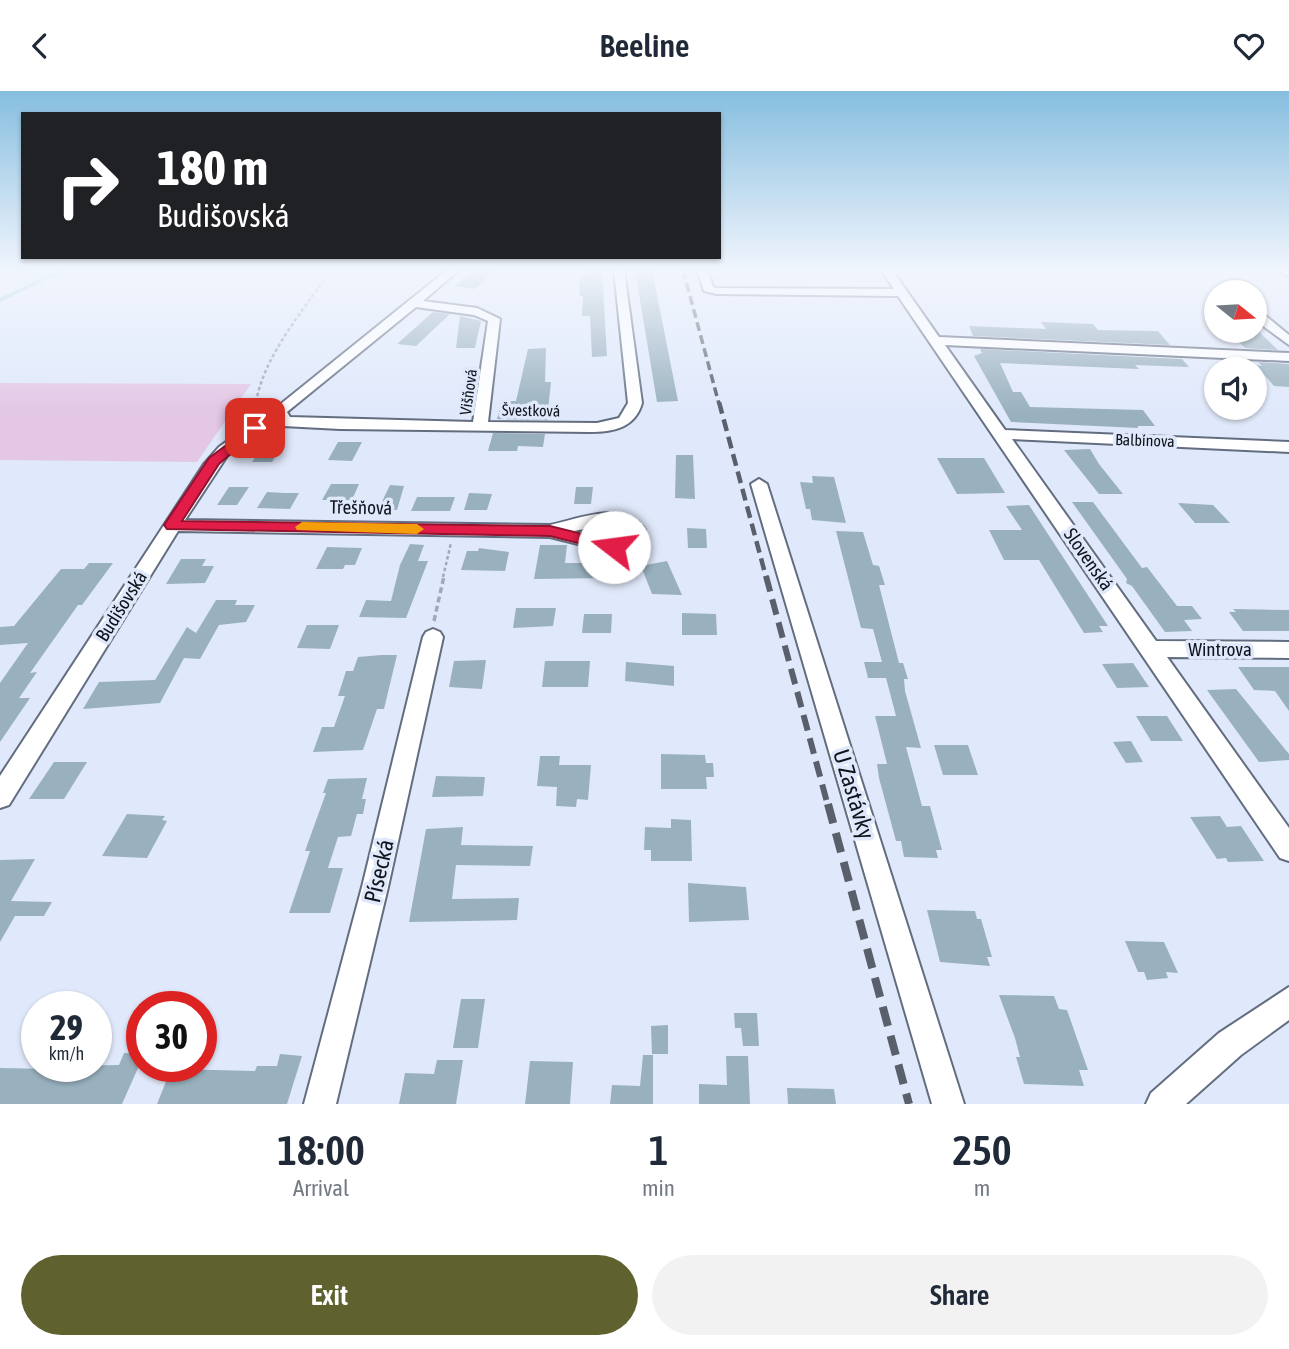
<!DOCTYPE html>
<html lang="en">
<head>
<meta charset="utf-8">
<style>
	body { margin:0; font-family:"Asap Condensed",sans-serif; background:#f2f2f3; color:#1f2937; height:100vh; display:flex; flex-direction:column; font-size:26px; white-space:nowrap }
	* { box-sizing:border-box; margin:0 }
	p { font-size:23px; color:#747a83 }
	.icon { flex:none; width:38px; height:38px; fill:none; stroke:currentColor; stroke-width:2; stroke-linecap:round; stroke-linejoin:round }
	.map { position:relative; height:1013px; overflow:hidden }
	.side { display:flex; flex-direction:column; background:#fff; flex:1 }
	.side>* { flex:none }
	.top-card { position:absolute; left:21px; top:21px; width:700px; height:147px; border-radius:0px; box-shadow:0 2px 5px #0004; background:#202124; color:#fff; overflow:hidden }
	.needle { width:46px; rotate:108deg }
	.controls { position:absolute; left:1204px; top:189px; display:grid; gap:14px }
	.controls a { display:grid; place-items:center; width:63px; height:63px; border-radius:50%; background:#fff; box-shadow:0 2px 5px #0004; font-size:35px }
	.speed { position:absolute; left:21px; top:900px; display:flex; gap:14px; font-size:35px; font-weight:700; text-align:center }
	.speed>* { display:grid; place-content:center; width:91px; height:91px; border-radius:50%; background:#fff; box-shadow:0 2px 5px #0004; line-height:1 }
	.speed small { font-size:18px; font-weight:400 }
	.speed .limit { border:10px solid #d22; background:#fff; color:#111 }
	.pin { position:absolute; display:grid; place-items:center; width:60px; height:60px; color:#fff; margin:-30px; border-radius:14px; box-shadow:0 4px 10px #0006 }
	.me { position:absolute; width:77px; margin:-38px; rotate:285deg; stroke-linejoin:round; filter:drop-shadow(0 0 5px #0008) }
	.turn { display:flex; align-items:center; gap:24px; height:147px; padding:0 21px; font-size:32px }
	.turn .icon { width:91px; height:91px; stroke-width:2.5 }
	.turn b { display:block; font-size:49px; line-height:60px }
	.eta { display:flex; justify-content:space-evenly; align-items:center; height:119px; text-align:center }
	.eta b { font-size:42px; font-weight:600; line-height:49px }
	.cta { display:flex; gap:14px; margin-top:auto; padding:14px 21px }
	.cta a { flex:1; height:80px; border-radius:42px; background:#5f622f; color:#fff; font-size:28px; font-weight:600; line-height:80px; text-align:center }
	.cta a+a { background:#f2f2f3; color:#1f2937 }
	header { display:flex; justify-content:space-between; align-items:center; height:91px; padding:0 21px; background:#fff; font-size:32px; font-weight:600 }
	.map>svg:first-child { display:block }
	.green { fill:#e3c7e5 }
	.lines { fill:none; stroke-linecap:round; stroke-linejoin:round }
	.stream { stroke:#94ccd2; stroke-width:3.5 }
	.building { fill:#99b1bf }
	.minor-casing { stroke:#636d80; stroke-width:4 }
	.path-far1 { stroke:#a1a9b8; stroke-width:2.5; stroke-dasharray:3.5 2.5; stroke-linecap:butt }
	.path { stroke:#a1a9b8; stroke-width:3.5; stroke-dasharray:6 3.5; stroke-linecap:butt }
	.minor { fill:#fff; fill-rule:evenodd }
	.rail-far3 { stroke:#5a606b; stroke-width:3.5; stroke-dasharray:9 4.5; stroke-linecap:butt }
	.rail-far2 { stroke:#5a606b; stroke-width:4.5; stroke-dasharray:12 6; stroke-linecap:butt }
	.rail-far1 { stroke:#5a606b; stroke-width:6; stroke-dasharray:16 8; stroke-linecap:butt }
	.rail { stroke:#5a606b; stroke-width:8; stroke-dasharray:20 10; stroke-linecap:butt }
	.route { fill:#e11d48; stroke:#92132f; stroke-width:2 }
	.slow { fill:#f59e0b }
	.labels { text-anchor:middle; dominant-baseline:central; stroke-width:7; stroke-linejoin:round; paint-order:stroke }
	.far-street-label { font-size:16px; fill:#10141c; stroke:#e0e9fb }
	.street-label { font-size:19px; fill:#10141c; stroke:#e0e9fb }
	.near-street-label { font-size:23px; fill:#10141c; stroke:#e0e9fb }
</style>
</head>
<body>
<header><svg class="icon" aria-label="back" viewBox="0 0 24 24"><path d="M15 5l-7 7 7 7"/></svg>Beeline<svg class="icon" aria-label="heart" viewBox="0 0 24 24"><path d="M12 20l-8-8c-3-5 5-10 8-4 3-6 11-1 8 4z"/></svg></header>
<div class="map">
<svg width="1289" height="1013" viewBox="0 0 1289 1013">
	<rect width="100%" height="100%" fill="#e0e9fb"/>
	<path class="green" d="M0,292l251,1 -54,78 -197,-2z"/>
	<g class="lines">
		<path class="stream" d="M0,209l63,-30"/>
	</g>
	<path class="building" d="M473,179h22l-20,19 -20,-3z
		M587,179h15l5,86 -15,1 -2,-41h-8l1,-20h-3l-1,-18 8,-3z
		M635,179h17l26,131 -21,1z
		M433,221l17,2 -34,32 -19,-2z
		M460,225l21,5 -6,27h-19z
		M1041,231l52,2 5,6 60,1 12,14 -197,-9 -4,-10 77,3z
		M1228,240h30l20,19 -33,-2z
		M546,257l-1,34h6l-4,38 -50,-1 4,-14 5,-4h10l12,-52z
		M980,258l202,10 7,8 -54,-2 4,4 -139,-6 13,29h8l9,15 113,3 12,16h-17v2l-127,-6 -37,-66 8,-3z
		M1258,271l31,2v23l-15,-1 -18,-21 6,1z
		M493,342l52,1 -2,13 -25,-1 -1,5h-29z
		M338,351h24l-10,19 -24,-1z
		M262,356h19l-9,15h-20z
		M1090,358l9,15 24,30h-24l-35,-44z
		M676,364h17l2,44 -20,-1z
		M937,367h47l21,35 -48,1z
		M812,385l22,1 12,46 -34,-3 -2,-11h-4l-6,-27 13,1z
		M331,393h28l-7,16h-30z
		M390,394l14,1 -7,24h-19z
		M229,396h20l-12,18h-20z
		M576,396h17l-2,17h-17z
		M267,401l18,1h14l-9,16 -33,-1z
		M469,402l23,1 -5,16h-23z
		M417,406h38l-5,14h-39z
		M1072,411h21l49,66 5,-1 30,39h15l10,13 -18,1 8,11 -27,1 -33,-46 -6,-3 1,-4z
		M1178,412l35,2 17,18h-35z
		M1029,414l79,121h-9l4,6 -19,1 -45,-73h-35l-15,-30h33l-16,-24z
		M687,437l19,1 1,19h-19z
		M836,440l27,1 10,33 6,1 6,19h-6l20,78h4l5,16h-4l1,12 16,57 -15,-1 16,59h8l12,44h-6l2,8 -34,-1 -3,-16h-5l-17,-63 -2,-14h10l-12,-48h21l-10,-38h-18l-4,-16h18l-9,-33 -12,-1z
		M410,453l14,1 -6,16h10l-22,57 -47,-1 7,-17 25,1 9,-36z
		M540,454h27l-2,18h43l-1,15 -73,1z
		M327,456l35,1 -7,17h-10l-2,4h-27z
		M479,457l30,4 -4,19 -44,-1 6,-19h11z
		M181,468h25l-4,7h12l-9,17 -39,1z
		M667,470l15,34 -30,-1 -11,-28z
		M89,472h24l-31,42h-4l-48,68 7,-1 -18,26h11l-30,44v-59l28,-40 -28,2v-18l14,-1 47,-57h23z
		M216,509h21l-2,5h20l-9,17 -27,3 -19,34 -16,-1 -24,45 -77,6 16,-27 56,-2 32,-53 9,6z
		M516,517h40l-3,18 -40,2z
		M1233,518l56,1v21h-46l-14,-19h7z
		M682,522l34,1 1,21h-35z
		M584,523h28l-1,19h-29z
		M307,534h32l-9,24 -33,-1z
		M381,564h16l-13,54h-7l-14,41 -50,2 9,-25h12l11,-31h-7l8,-25h7l5,-14z
		M486,569l-4,29 -33,-2 5,-26z
		M545,570h45l-2,26h-46z
		M626,571l48,4v20l-49,-5z
		M1133,572l16,24 -32,1 -15,-24z
		M1238,576h51v44l-14,-20 -21,-1z
		M1236,598l53,65v6l-30,2 -52,-72z
		M1136,625h31l16,25h-32z
		M1131,650l12,21 -17,1 -13,-21z
		M934,654h34l10,30h-35z
		M661,663l44,1 1,8h7l1,14h-8l1,12h-46z
		M540,665h20l-1,9h32l-3,35 -11,-1 -1,8 -20,-1 1,-19 -20,-1z
		M54,671h33l-23,37h-35z
		M436,685l49,1 -2,19 -51,1z
		M367,687l-5,21h4l-3,15h-6l-6,22 -13,1 -10,31h15l-13,45h-41l21,-62h-5l21,-58h-3l5,-14z
		M127,723l38,2 -3,4 5,1 -20,37 -45,-2z
		M1220,725l7,11 14,-1 23,35 -36,1 -2,-4 -9,1 -27,-42z
		M671,728l20,1 1,41h-41v-11h-7l1,-23 26,1z
		M463,736l-2,18 72,1 -3,20 -74,-1 -4,34 67,-1 -2,22 -108,2 17,-93z
		M35,768l-24,42 41,1 -8,14h-29l-15,26v-82z
		M688,792l58,4 3,33 -60,2z
		M927,819l48,1 2,8h4l11,38h-5l3,9 -50,-4z
		M1125,850l39,1 14,31 -12,-1 2,6 -21,2 -3,-8h-6z
		M999,904l55,1 5,13 8,1 21,60h-9l5,16 -60,-2 -8,-27h4l-5,-19z
		M461,908h24l-7,49h-25z
		M734,922h23l2,33h-16l-2,-18h-6z
		M668,934v29h-16l-1,-28z
		M124,962l18,1v5l-20,45h-122v-36l49,1 2,-3 68,-1z
		M280,963l22,2 -15,48h-130l14,-35 84,2 2,-5h20z
		M643,964h10v49h-43l2,-19 28,1z
		M726,965h22l2,48h-51v-20l28,1z
		M437,969h26l-7,44h-57l6,-31 29,1z
		M530,970l43,1 -3,42h-45z
		M787,997l47,1 2,15h-48z"/>
	<g class="lines">
		<defs>
			<path id="minor" d="M447,179h12l-36,31 54,7 23,11 -12,103 109,1 22,-5 9,-15 -14,-133h10l18,133c-7,25 -29,29 -52,29l-250,-3 -57,-3 -24,6 -30,21 -44,67 365,5c30,-6 74,-26 95,5l-7,15 -24,8 -64,-16 -372,-6 -169,274 -9,3v-32l204,-312 15,-17 26,-19 -3,-4 9,-13 26,-4zM416,216l58,8 14,6 -15,101 -183,-5 -3,-5zM273,325l-6,7 -10,-1 4,-4zM609,433l14,2 4,5 -2,6 -12,4 -39,-10z
				M697,179h11l5,17 4,1 177,1 -13,-19h11l47,67 350,16v8l-344,-16 60,85 284,12v10l-277,-13 144,202 133,1v16l-122,-1 122,171v33l-9,-3 -382,-562 -181,-2 -13,-3z
				M1279,179h10v7z
				M1259,226h8l22,18v10l-30,-22z
				M759,388l8,5 197,620h-32l-181,-620z
				M433,538l7,3 3,5 -55,250 -52,217h-32l58,-217 61,-250 3,-5z
				M1289,896v33l-48,35 -55,49h-40l5,-11 68,-60z"/>
		</defs>
		<use href="#minor" class="minor-casing"/>
		<path class="path-far1" d="M256,311c9,-49 48,-91 74,-132
			M443,486l8,-34"/>
		<path class="path" d="M434,530l10,-45"/>
		<use href="#minor" class="minor"/>
		<path class="rail-far3" d="M683,179l36,134"/>
		<path class="rail-far2" d="M719,311l47,175"/>
		<path class="rail-far1" d="M766,485l62,230"/>
		<path class="rail" d="M828,713l81,300"/>
	</g>
	<linearGradient id="sky" x2="0" y2="1"><stop stop-color="#86bedf"/><stop offset="0.56" stop-color="#f1f5fd"/><stop offset="1" stop-color="#f1f5fd" stop-opacity="0"/></linearGradient>
	<rect width="1289" height="321" fill="url(#sky)"/>
	<path class="route" d="M255,333l6,4 -2,2 -40,34 -37,57 368,5 69,17 2,4 -7,5 -64,-16 -383,-7 -3,-4 45,-67z"/>
	<path class="slow" d="M302,431l115,2 7,5 -7,5 -120,-4 -2,-3z"/>
	<g class="labels">
		<g class="far-street-label">
			<text transform="translate(468 301) rotate(-82)">Višňová</text>
			<text transform="translate(531 319) rotate(1)">Švestková</text>
			<text transform="translate(1145 349) rotate(2)">Balbínova</text>
		</g>
		<g class="street-label">
			<text transform="translate(361 416) rotate(1)">Třešňová</text>
			<text transform="translate(1089 468) rotate(55)">Slovenská</text>
			<text transform="translate(121 515) rotate(-58)">Budišovská</text>
			<text x="1220" y="558">Wintrova</text>
		</g>
		<g class="near-street-label">
			<text transform="translate(854 703) rotate(73)">U Zastávky</text>
			<text transform="translate(379 780) rotate(-77)">Písecká</text>
		</g>
	</g>
</svg>
<div class="controls">
<a><svg class="needle" viewBox="-14 -14 28 28"><path d="M0-13l5 13h-10z" fill="#e53935"/><path d="M0 13l5-13h-10z" fill="#747a83"/></svg></a>
<a><svg class="icon" aria-label="sound" viewBox="0 0 24 24"><path d="M4 9h4l5-4v14l-5-4H4zM17 9q2 3 0 6"/></svg></a>
</div>
<div class="speed"><div>29<small>km/h</small></div><div class="limit">30</div></div>
<div class="pin" style="left:255px;top:337px;background:#d93025"><svg class="icon" aria-label="arrive" viewBox="0 0 24 24"><path d="M6 21V4h12l-3 4 3 4H6"/></svg></div>
<svg class="me" style="left:614px;top:456px" viewBox="-20 -20 40 40"><circle r="19" fill="#fff"/><path d="M0-13L10 11 0 6-10 11z" fill="#e11d48"/></svg>
<div class="top-card">
<div class="turn"><svg class="icon" aria-label="right" viewBox="0 0 24 24"><path d="M7 20v-9h11M14 6l5 5-5 5"/></svg><div><b>180 m</b>Budišovská</div></div>
</div>
</div>
<section class="side">
<div class="eta">
<div><b>18:00</b><p>Arrival</p></div>
<div><b>1</b><p>min</p></div>
<div><b>250</b><p>m</p></div>
</div>
<div class="cta"><a>Exit</a><a>Share</a></div>
</section>
</body>
</html>
